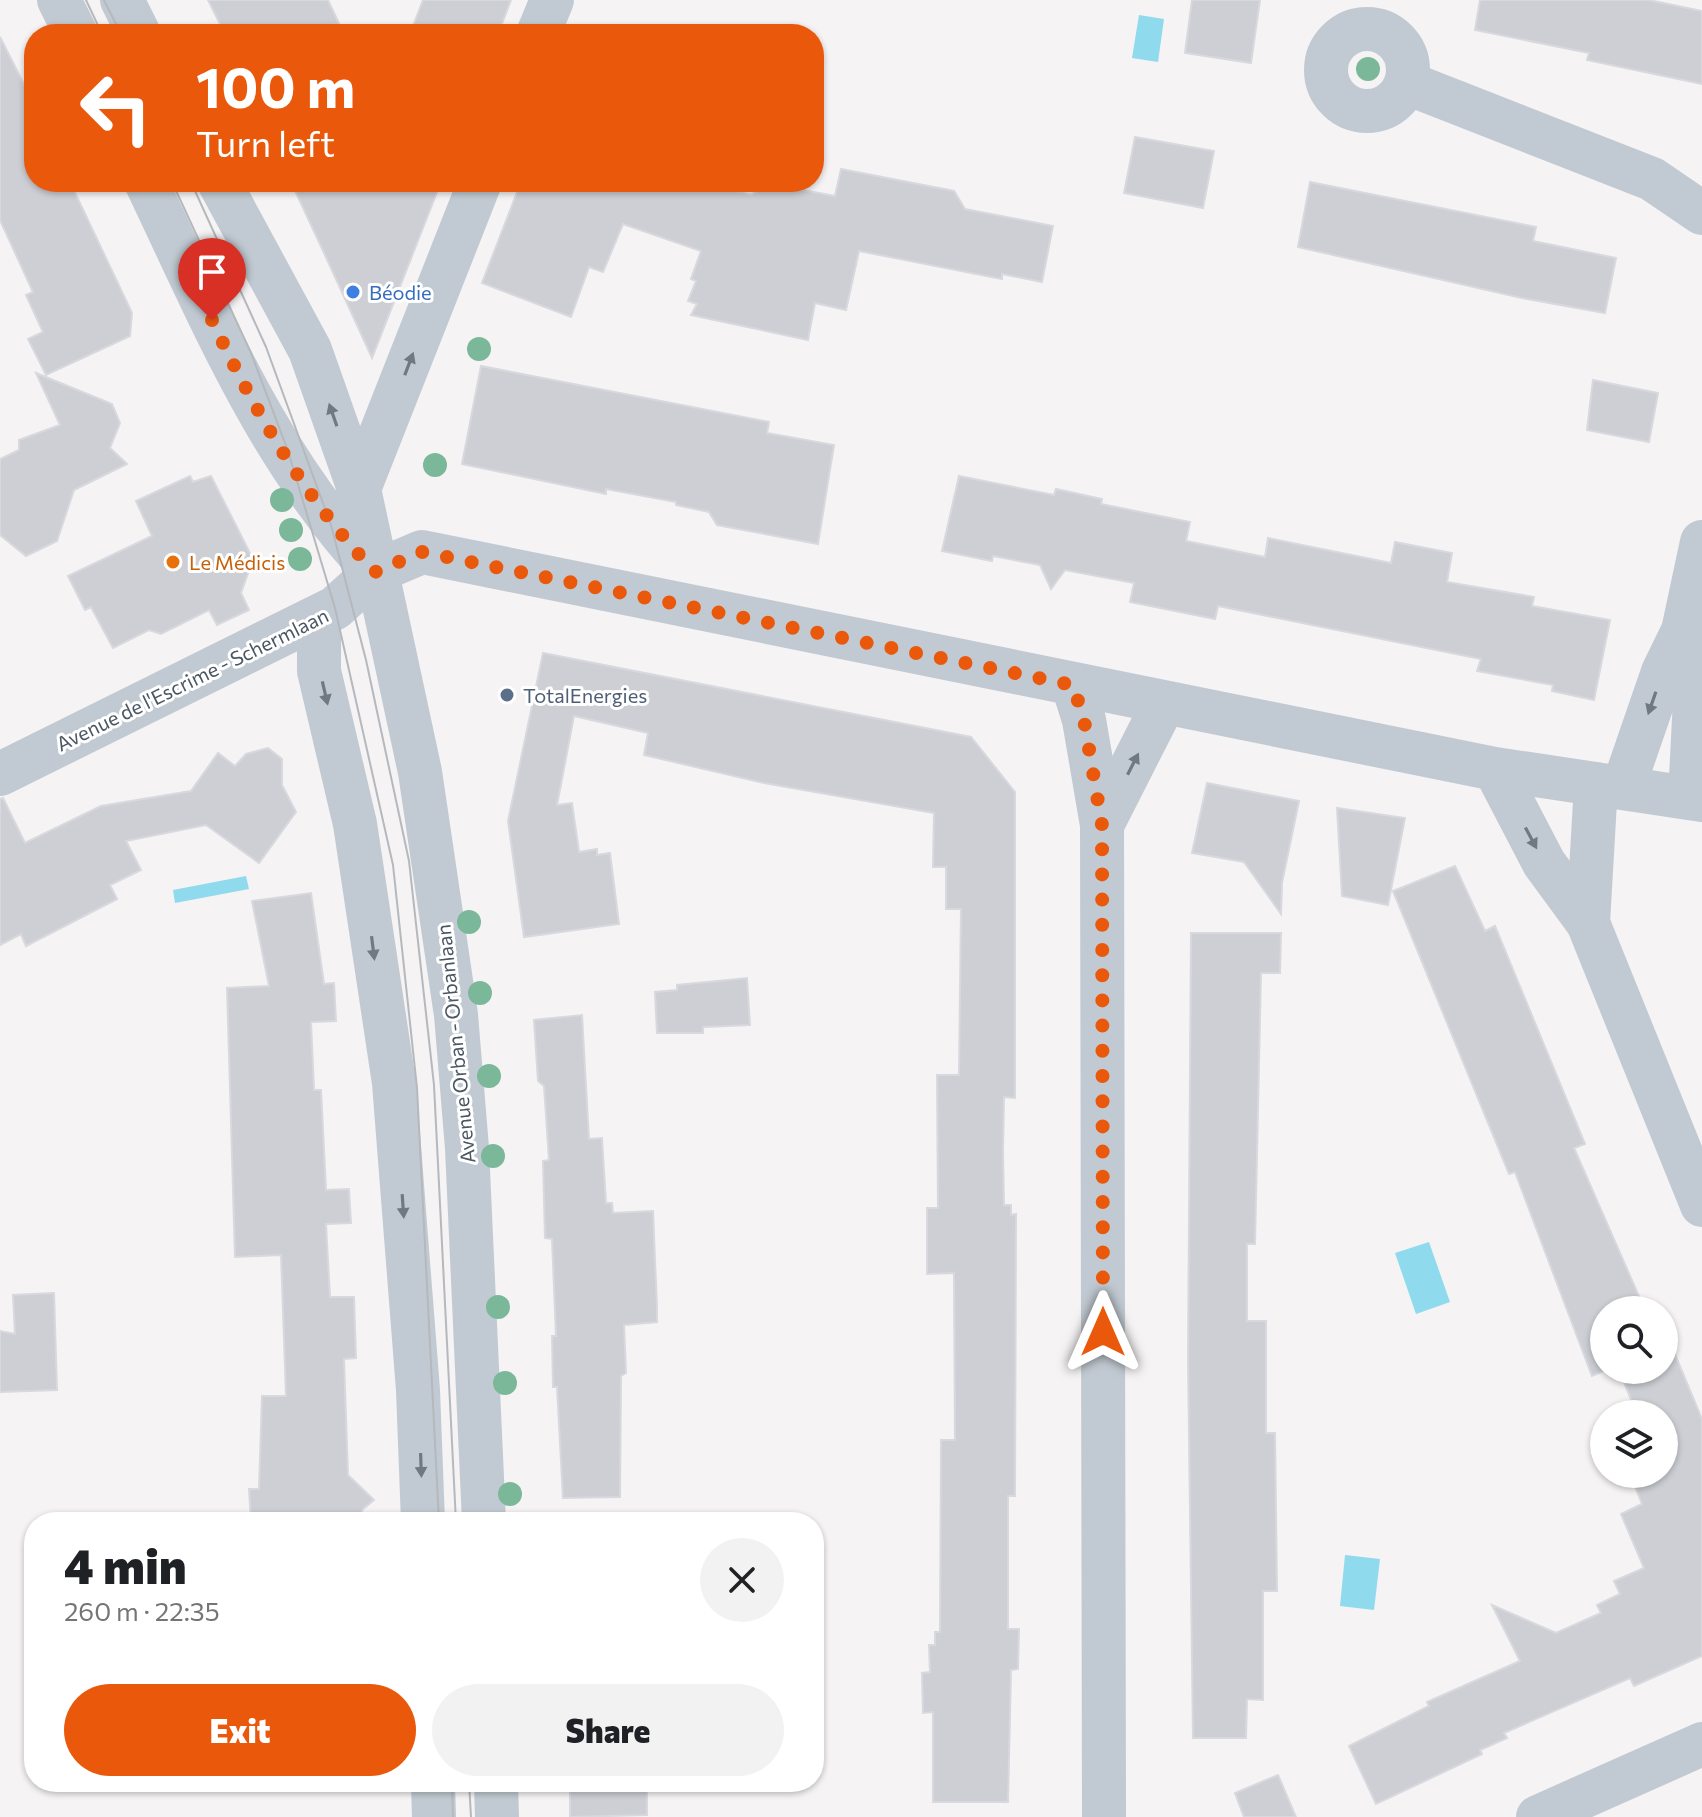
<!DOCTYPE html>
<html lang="en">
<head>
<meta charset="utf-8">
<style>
	body { margin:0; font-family:Commissioner,sans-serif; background:#f2f2f2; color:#202124; height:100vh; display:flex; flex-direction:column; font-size:30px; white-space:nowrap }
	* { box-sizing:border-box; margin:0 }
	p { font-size:26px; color:#757577 }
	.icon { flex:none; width:44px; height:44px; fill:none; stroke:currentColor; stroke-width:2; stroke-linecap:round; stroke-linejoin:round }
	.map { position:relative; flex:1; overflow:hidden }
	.details { position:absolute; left:24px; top:1512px; width:800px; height:280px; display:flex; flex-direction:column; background:#fff; border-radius:32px; box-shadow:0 2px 6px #0004 }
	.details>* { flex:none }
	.hud { position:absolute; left:24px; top:24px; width:800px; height:168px; border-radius:32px; box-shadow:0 2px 6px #0004; background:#ea580c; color:#fff; overflow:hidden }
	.controls { position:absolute; left:1590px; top:1296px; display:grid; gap:16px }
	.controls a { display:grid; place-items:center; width:88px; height:88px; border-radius:50%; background:#fff; box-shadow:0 2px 6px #0004; font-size:40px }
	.pin { position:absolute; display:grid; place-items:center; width:68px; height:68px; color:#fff; margin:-82px -34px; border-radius:50% 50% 50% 0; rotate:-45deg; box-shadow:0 0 8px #0007 }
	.pin .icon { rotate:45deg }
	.me { position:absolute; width:88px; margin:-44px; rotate:0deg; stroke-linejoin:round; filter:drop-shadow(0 0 6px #0008) }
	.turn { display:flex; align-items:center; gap:28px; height:168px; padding:0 40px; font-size:36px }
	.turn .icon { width:104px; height:104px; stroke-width:2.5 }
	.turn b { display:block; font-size:56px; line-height:68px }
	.round { display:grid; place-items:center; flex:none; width:84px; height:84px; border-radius:42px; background:#f2f2f2 }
	.summary { display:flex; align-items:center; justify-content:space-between; height:136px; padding:0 40px }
	h1 { font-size:48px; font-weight:800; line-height:60px }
	.action { display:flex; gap:16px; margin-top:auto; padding:16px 40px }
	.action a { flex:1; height:92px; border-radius:48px; background:#ea580c; color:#fff; font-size:32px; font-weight:800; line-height:92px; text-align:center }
	.action a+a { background:#f2f2f2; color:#202124 }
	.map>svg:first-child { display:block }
	.water { fill:#90daee }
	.building { fill:#cdcfd5; stroke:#d7d9de; stroke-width:2 }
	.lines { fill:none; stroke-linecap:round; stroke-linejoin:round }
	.minor { stroke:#c1cad2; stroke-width:44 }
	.tram { stroke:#b5b8bd; stroke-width:2 }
	.tree { fill:#7bb799 }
	.oneway { fill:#6e7983 }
	.route { stroke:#ea580c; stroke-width:14; stroke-dasharray:0 25.2 }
	.shop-dot { fill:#3f7fe0; stroke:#fff; stroke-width:3 }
	.food-dot { fill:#e8710a; stroke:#fff; stroke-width:3 }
	.service-dot { fill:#5c6f8a; stroke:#fff; stroke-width:3 }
	.labels { text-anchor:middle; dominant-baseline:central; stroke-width:6; stroke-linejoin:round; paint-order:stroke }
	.shop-label { font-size:20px; fill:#366cbe; stroke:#fff; text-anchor:start }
	.food-label { font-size:20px; fill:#c56008; stroke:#fff; text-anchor:start }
	.street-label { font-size:20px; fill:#4a5661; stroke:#fff }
	.service-label { font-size:20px; fill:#4e5e75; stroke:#fff; text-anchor:start }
</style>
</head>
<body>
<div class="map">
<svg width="1702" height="1817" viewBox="0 0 1702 1817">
	<rect width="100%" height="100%" fill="#f5f3f3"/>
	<path class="water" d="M1139,15l25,4 -6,43 -26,-4z
		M246,876l3,13 -74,14 -2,-13z
		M1429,1242l21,60 -34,12 -21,-61z
		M1345,1555l35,4 -6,51 -34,-4z"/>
	<path class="building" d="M208,0h120l16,34h-119z
		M423,0h88l-13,34h-88z
		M1192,0h68l-9,63 -66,-10z
		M1480,0h169l53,11v73l-115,-24 2,-7 -114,-23z
		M0,37l34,67v78h36l62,131 -2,23 -84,39 -18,-36 15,-7 -17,-37 7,-3 -33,-72z
		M1135,137l79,14 -11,57 -79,-15z
		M841,169l113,22 11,18 88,17 -11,56 -40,-8v5l-143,-28 -13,59 -31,-7 -7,37 -117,-25 6,-11 -9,-3 8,-20 -5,-2 10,-28 -78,-27 -20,48 -14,-5 -18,50 -89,-34 39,-101h177l53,13 20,-11 64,12z
		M291,182h150l-69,176 -47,-103z
		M1310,182l226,45 -3,14 83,17 -11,55 -83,-15 -224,-51z
		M481,366l288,56 -2,11 67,12 -16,99 -101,-19 -8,-13 -33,-7v-3l-70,-13v5l-144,-30z
		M36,373l76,31 8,19 -10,25 17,16 -53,26 -17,51 -31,15 -26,-21v-76l19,-9v-10l41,-15z
		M1593,380l65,13 -9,49 -62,-12z
		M190,476l3,6 18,-6 42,83 -12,34 8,17 -32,15 -8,-15 -48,24 -12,-4 -36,18 -22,-41 -6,3 -17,-34 84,-40 -16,-35z
		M959,476l95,19 2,-6 46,10 -1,5 89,18 -4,19 79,16 3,-19 123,25 4,-21 57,11 -5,29 87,15 -2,9 78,14 -16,80 -42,-9 1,-6 -76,-14 4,-12 -263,-53 -3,13 -85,-17 4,-19 -69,-13 -14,19 -11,-24 -47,-9 -1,5 -50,-10z
		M543,653l428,84 44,55v306l-11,-1 -1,54 1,54h7v10l5,-1 -1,282h-7v133h11l-1,40 -7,1 -3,132h-75v-90l-10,1 -1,-40 8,-1 -1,-27h6v-13h5l1,-192h14l-1,-167 -27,1v-66h11l-1,-133h22l2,-166h-15v-42h-13l1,-54 -170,-30 -120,-28 4,-22 -74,-17 -17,89 15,-2 7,49 18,-3v6l13,-2 9,71 -95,13 -16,-116z
		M268,748l14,11v26l14,27 -37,51 -53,-38 -80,16 15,29 -31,15 7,14 -91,47 -5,-12 -21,11v-146l3,-1 22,45 76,-37 90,-15 27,-38 17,13 11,-12z
		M1207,783l92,18 -17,82 -1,31 -37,-52 -52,-9z
		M1337,808l68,10 -17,87 -46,-9z
		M1455,866l30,65 10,-5 90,218 -11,4 71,162h-41l2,60 -14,6 -77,-204 -6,2 -116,-283z
		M311,893l13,91 10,-1 2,38 -25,1 3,68h7l5,100 23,-1 2,34 -25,1 4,73h24l2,61 -12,1 4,116 26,25 -12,10 1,12h-112l-2,-33h10l3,-93h24l-5,-141 -46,2 -8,-269 42,-2 -17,-85z
		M1191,933h90l-1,40h-19l-6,271h-8v77h19v112h9l2,158h-14v109l-16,-1 -1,39h-53l-5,-379z
		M747,978l3,47 -47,2v6h-46l-2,-41 22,-2v-5z
		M582,1015l7,124 13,-1 4,65h6l1,10 40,-2 4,97v14l-33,3 2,48 -5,3 -1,121 -57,1 -6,-111h-4l-1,-51h4l-4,-97 -7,-1 -2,-77 6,-1 -5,-74 -6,-5 -4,-61z
		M54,1293l3,97 -57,2v-61l15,3 -2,-39z
		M1664,1328l38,91v237l-68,30 -4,-8 -126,55 3,5 -27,12 2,4 -106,50 -27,-58 80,-40 -2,-4 93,-41 -28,-56 64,28 45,-20 -4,-8 23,-11 -6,-13 30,-13 -23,-54 21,-10 -12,-30h34v-60h-27l-18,-44h45z
		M1278,1775l18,42h-52l-9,-24z
		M570,1782h77v33l-77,2z"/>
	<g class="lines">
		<path class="minor" d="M59,0l17,34
			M122,0l17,34
			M1326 70a41 41 0 1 1 82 0a41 41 0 1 1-82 0Z
			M538,34l14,-34
			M1407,83l245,96 50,34
			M146,182c66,138 122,277 229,390
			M219,182l91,168 49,139 61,283 36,243 11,133 17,374
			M359,489l121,-307
			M319,616v55l36,153 39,259 24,307 5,132
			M1683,631l13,49 -6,117
			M1073,685l11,35 18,105 2,992
			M1495,769l49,94 44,60 114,282
			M0,774l335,-166 40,-36 47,-20 1073,217 207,31
			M1623,788l40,-116 20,-41 19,-89
			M1102,825l62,-122
			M1588,923l8,-139
			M433,1782l1,35
			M496,1782l1,35
			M1538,1817l164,-73"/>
		<path class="tram" d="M86,0l16,34
			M104,0l17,34
			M172,182l79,171 37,98 47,157 58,257 24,223 22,434
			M191,182l75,165 65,178 35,135 43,201 25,224 22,437
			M452,1782l1,35
			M469,1782l2,35"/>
	</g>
	<g class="tree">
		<circle cx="1368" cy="69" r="12"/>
		<circle cx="479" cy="349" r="12"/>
		<circle cx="435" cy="465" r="12"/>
		<circle cx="282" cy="500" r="12"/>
		<circle cx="291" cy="530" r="12"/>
		<circle cx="300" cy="559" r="12"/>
		<circle cx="469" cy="922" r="12"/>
		<circle cx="480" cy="993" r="12"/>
		<circle cx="489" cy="1076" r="12"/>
		<circle cx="493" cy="1156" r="12"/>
		<circle cx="498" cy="1307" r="12"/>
		<circle cx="505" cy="1383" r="12"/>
		<circle cx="510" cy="1494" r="12"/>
	</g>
	<defs><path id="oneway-solid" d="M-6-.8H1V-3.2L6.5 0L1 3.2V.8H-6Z" transform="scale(2)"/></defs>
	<g class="oneway">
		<use href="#oneway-solid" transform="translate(409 364) rotate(-69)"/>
		<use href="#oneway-solid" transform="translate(333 415) rotate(-109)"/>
		<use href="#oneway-solid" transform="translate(325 693) rotate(77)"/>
		<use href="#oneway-solid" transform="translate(1652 703) rotate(109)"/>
		<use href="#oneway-solid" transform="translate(1133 764) rotate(-63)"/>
		<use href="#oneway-solid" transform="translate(1531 838) rotate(62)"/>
		<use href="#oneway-solid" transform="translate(373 948) rotate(83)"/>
		<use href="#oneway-solid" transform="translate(403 1206) rotate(86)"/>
		<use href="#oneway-solid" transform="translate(421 1465) rotate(88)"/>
	</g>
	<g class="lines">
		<path class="route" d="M212,320c43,92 92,177 163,252l47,-20 651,133 11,35 18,105 1,507"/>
	</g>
	<circle class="shop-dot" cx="353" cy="292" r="8"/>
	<circle class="food-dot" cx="173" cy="562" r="8"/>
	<circle class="service-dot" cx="507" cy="695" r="8"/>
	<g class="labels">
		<g class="shop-label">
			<text x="369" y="292">Béodie</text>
		</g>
		<g class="food-label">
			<text x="189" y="562">Le Médicis</text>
		</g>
		<g class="street-label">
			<text transform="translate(192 679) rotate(-26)">Avenue de l'Escrime - Schermlaan</text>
			<text transform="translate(455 1044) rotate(-96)">Avenue Orban - Orbanlaan</text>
		</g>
		<g class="service-label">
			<text x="523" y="695">TotalEnergies</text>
		</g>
	</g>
</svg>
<div class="controls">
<a><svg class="icon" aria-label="search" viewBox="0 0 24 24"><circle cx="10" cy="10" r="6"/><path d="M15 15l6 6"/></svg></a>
<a><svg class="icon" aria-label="layers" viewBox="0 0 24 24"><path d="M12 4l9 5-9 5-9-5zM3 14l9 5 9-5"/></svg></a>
</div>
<div class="pin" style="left:212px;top:320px;background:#d93025"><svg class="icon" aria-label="arrive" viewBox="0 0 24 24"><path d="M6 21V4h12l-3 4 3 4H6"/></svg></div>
<svg class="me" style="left:1103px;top:1332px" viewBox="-20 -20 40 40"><path d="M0-17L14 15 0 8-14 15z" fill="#ea580c" stroke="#fff" stroke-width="4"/></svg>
<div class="hud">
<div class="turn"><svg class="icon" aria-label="left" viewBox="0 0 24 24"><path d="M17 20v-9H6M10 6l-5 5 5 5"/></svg><div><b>100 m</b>Turn left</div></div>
</div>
<section class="details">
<div class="summary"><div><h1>4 min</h1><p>260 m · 22:35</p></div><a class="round"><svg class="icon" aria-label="close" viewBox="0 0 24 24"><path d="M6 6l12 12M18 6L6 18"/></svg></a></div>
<div class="action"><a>Exit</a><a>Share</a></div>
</section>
</div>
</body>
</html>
